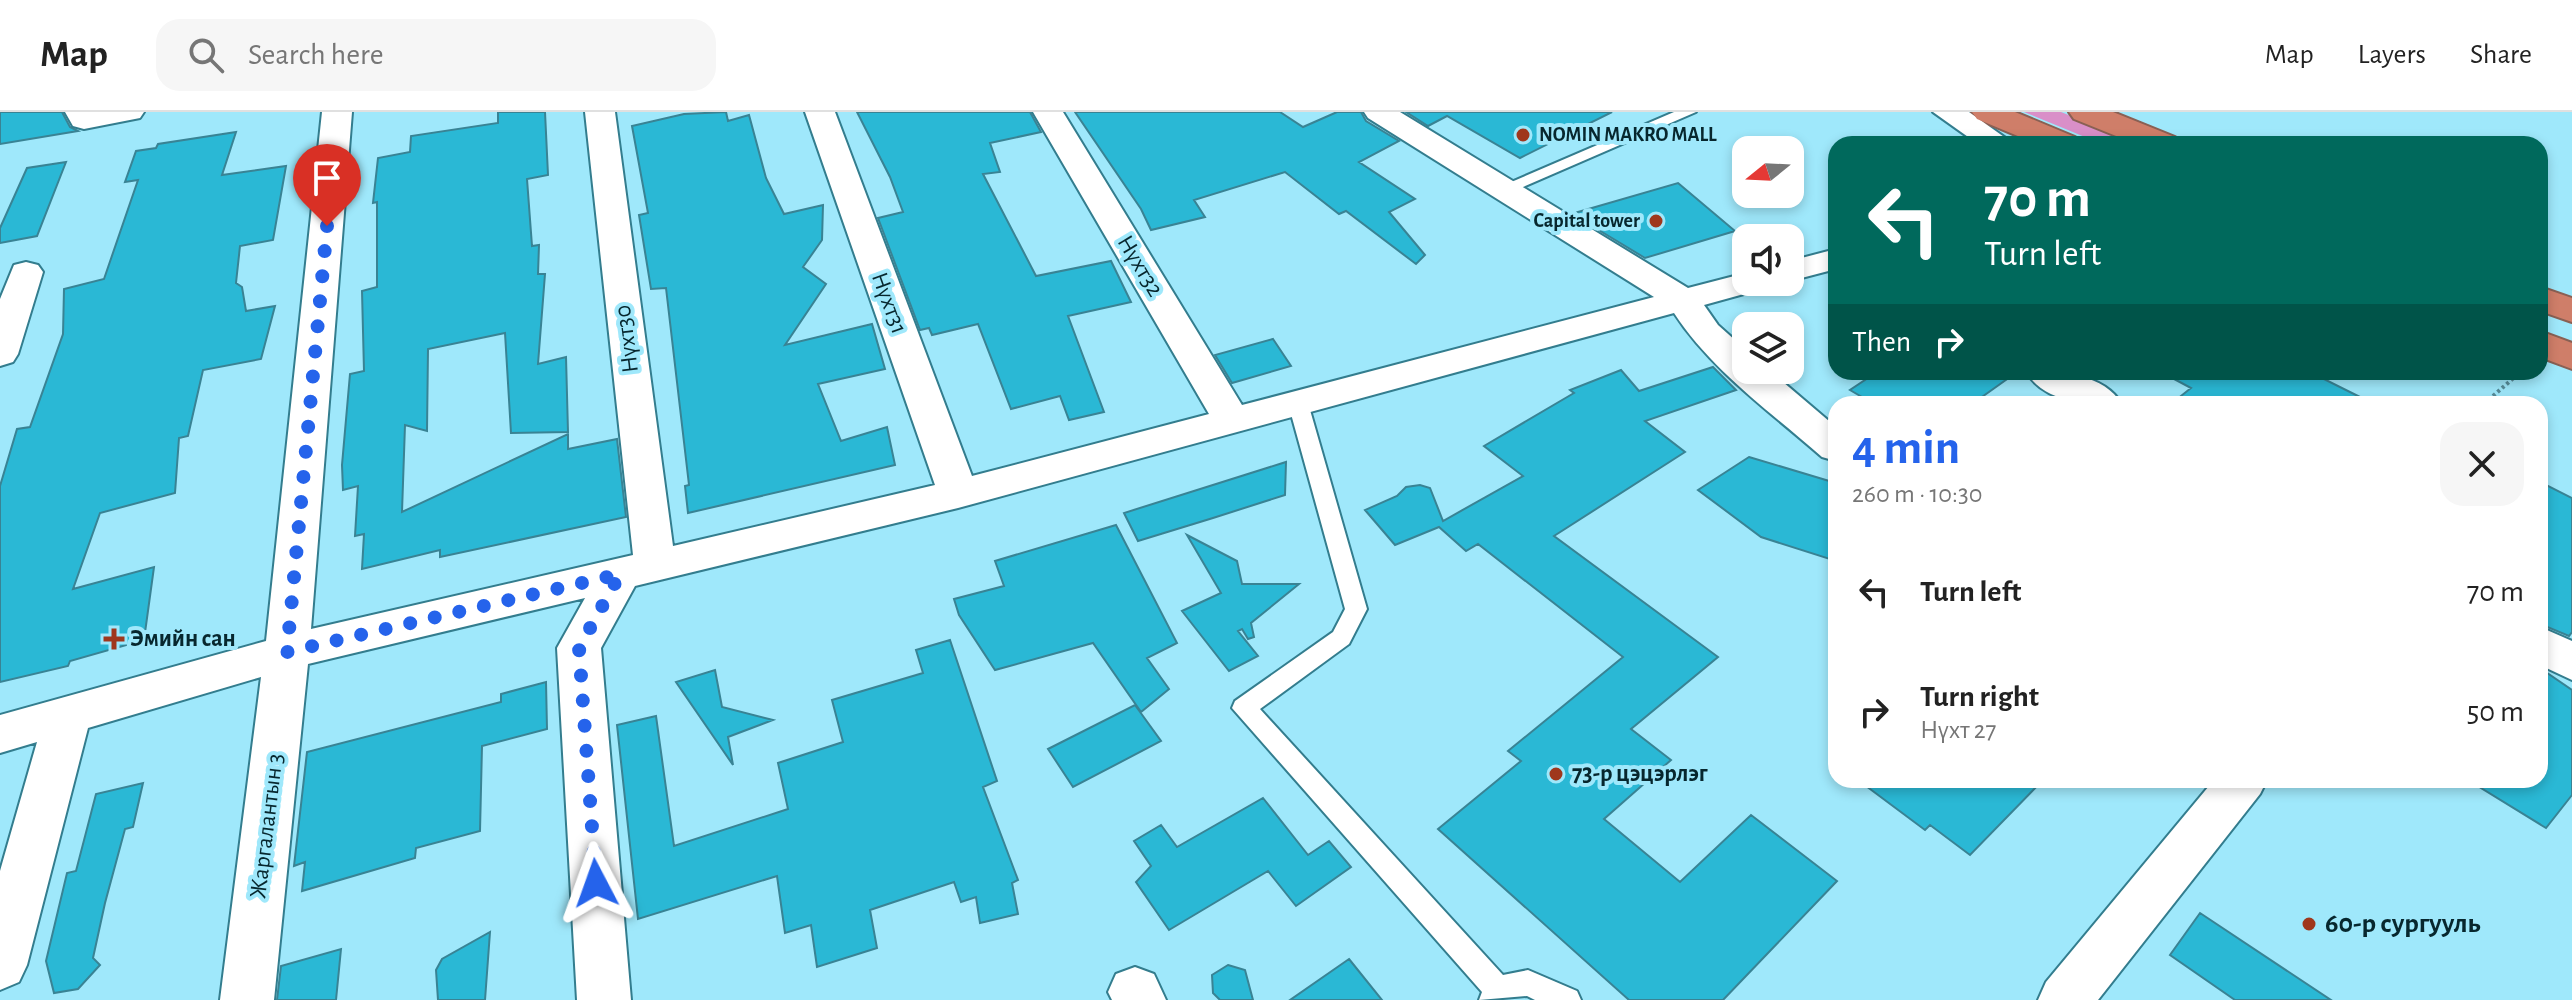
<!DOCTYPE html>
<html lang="en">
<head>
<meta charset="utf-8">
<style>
	body { margin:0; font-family:"Alegreya Sans",sans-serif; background:#f6f6f6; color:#222; height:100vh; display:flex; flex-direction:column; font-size:30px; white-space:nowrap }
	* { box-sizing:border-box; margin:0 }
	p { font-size:26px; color:#767676 }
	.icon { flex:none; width:44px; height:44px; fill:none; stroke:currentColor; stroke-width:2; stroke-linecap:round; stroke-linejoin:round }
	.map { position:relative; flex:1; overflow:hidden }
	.details { position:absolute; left:1828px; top:284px; width:720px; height:392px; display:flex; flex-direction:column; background:#fff; border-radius:24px; box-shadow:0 4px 12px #0003 }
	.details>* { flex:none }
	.guide { position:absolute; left:1828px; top:24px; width:720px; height:244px; border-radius:24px; box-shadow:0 4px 12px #0003; background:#00695c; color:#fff; overflow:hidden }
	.needle { width:52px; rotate:252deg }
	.tools { position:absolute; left:1732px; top:24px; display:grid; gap:16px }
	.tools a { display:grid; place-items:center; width:72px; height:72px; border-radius:16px; background:#fff; box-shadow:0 4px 12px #0003; font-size:40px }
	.pin { position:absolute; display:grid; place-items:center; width:68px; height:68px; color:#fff; margin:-82px -34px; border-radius:50% 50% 50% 0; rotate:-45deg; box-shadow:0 0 8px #0007 }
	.pin .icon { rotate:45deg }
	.me { position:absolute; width:88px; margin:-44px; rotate:356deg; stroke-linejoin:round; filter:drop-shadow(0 0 6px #0008) }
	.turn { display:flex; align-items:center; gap:28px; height:168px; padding:0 24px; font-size:36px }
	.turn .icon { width:104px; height:104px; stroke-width:2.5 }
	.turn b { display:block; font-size:56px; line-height:68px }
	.then { display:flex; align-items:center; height:76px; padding:0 24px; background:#0003; gap:16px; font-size:30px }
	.round { display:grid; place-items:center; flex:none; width:84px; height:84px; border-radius:24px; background:#f6f6f6 }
	.overview { display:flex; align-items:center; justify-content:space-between; height:136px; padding:0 24px }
	h1 { font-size:48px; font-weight:600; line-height:60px; color:#2563eb }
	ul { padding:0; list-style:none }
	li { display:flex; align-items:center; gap:24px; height:120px; padding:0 24px }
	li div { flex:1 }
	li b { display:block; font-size:30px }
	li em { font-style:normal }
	header { display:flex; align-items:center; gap:48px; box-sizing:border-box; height:112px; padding:0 40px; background:#fff; border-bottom:2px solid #e0e0e0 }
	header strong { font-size:38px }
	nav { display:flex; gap:44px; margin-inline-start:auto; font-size:28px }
	.search { width:560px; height:72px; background:#f6f6f6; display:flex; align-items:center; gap:20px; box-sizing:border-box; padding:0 28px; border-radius:24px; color:#767676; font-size:30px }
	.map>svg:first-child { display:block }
	.green { fill:#d98fc8 }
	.building { fill:#2ab8d5; stroke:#398394; stroke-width:2 }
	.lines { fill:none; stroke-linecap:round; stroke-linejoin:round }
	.lane-casing { stroke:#337d8e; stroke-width:4 }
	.street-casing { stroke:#337d8e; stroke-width:4 }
	.highway-casing { stroke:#896054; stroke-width:4 }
	.path { stroke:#578c99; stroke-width:4; stroke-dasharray:3 3; stroke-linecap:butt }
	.lane { fill:#fff; fill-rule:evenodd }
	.street { fill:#fff; fill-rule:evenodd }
	.highway { fill:#cf7e69; fill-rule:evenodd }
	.route { stroke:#2563eb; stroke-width:14; stroke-dasharray:0 25.2 }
	.poi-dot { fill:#9f371c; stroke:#9fe8fb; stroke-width:3 }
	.labels { text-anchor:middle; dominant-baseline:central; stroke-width:8; stroke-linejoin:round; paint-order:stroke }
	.far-poi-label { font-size:20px; font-weight:bold; fill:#07272e; stroke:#9fe8fb; text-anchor:start }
	.street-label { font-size:24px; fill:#07272e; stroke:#9fe8fb }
	.poi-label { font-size:24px; font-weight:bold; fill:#07272e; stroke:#9fe8fb; text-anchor:start }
	.near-poi-label { font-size:28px; font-weight:bold; fill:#07272e; stroke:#9fe8fb; text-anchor:start }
</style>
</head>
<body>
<header>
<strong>Map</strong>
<div class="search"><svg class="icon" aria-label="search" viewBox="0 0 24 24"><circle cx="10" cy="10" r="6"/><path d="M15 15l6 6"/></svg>Search here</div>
<nav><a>Map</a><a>Layers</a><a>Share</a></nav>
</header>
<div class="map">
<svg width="2572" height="888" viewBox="0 0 2572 888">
	<rect width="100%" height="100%" fill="#9fe8fb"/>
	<path class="green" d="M2024,0h37l79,32h-38z"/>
	<path class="building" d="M0,0h62l8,15 8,4 -78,13z
		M498,0h47l3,63 -21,4 5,67 7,-1 -1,29h7l-7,90 28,-7 2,75 -57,1 -6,-100 -77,16 -1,82 -22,-6 -3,87 166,-78v15l49,-10 9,78 -186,40v-7l-78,19 2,-35 -9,2 3,-50 -15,4 -1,-25 8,-91 14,-3 -2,-80 15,-4v-85l-4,1 5,-45 32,-6 1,-16 87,-13z
		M726,0l2,9 21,-6 17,63 18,36 39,-9 -1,35 -19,27 23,17 -41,61 87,-21 13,45 -67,15 23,57 46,-14 8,38 -207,48 -3,-27 4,-1 -23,-197 -15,1 -12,-74 9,-2 -16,-87 52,-12z
		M857,0h173l11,20 -51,11 10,29 -17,2 53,102 75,-15 20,41 -63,14 36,96 -35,8 -9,-24 -49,13 -33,-85 -46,11 -3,-7 -9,2 -42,-112 25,-6 -13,-35z
		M1075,0h205l23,15 34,-15h24l5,9 33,20 -40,21 56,37 -26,13 36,43 -9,9 -70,-53 -7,3 -54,-42 -91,28 11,17 -54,13 -10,-21z
		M1406,0h206l-92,46 -73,-42 -19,10z
		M236,20l-14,43 64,-9 -13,74 -33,6 -4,37 6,4 4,24 29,-5 -14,53 -58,11 -15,66 -9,2 -4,55 -75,20 -27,76 81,-22 -10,73 -74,21 -2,5 -68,16v-196l17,-57 13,-2 33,-93 1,-45 40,-10 34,-99 -13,2 11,-31 20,-3 2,-4z
		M66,50l-29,74 -37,7v-15l27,-60z
		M1678,71l57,48 -90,27 -48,-29 -19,-17z
		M1273,227l18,27 -59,17 -17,-28z
		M1713,255l23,23 -91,31 40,31 -131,84 164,121 -87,72 40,31 -67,59 76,63 71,-67 86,66 -114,119h-94l-191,-171 83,-68 -13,-10 115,-94 -145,-113 -12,7 -27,-24 -44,18 -30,-35 32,-14 9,-9 14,-2 10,3 13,33 80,-45 -39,-30 90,-53 -4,-3 51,-20 18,21z
		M1877,260h140l-45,32h-98l-24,-14z
		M2161,260h149l64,32h-203l20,-16z
		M1749,345l87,26v78l-75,-24 -63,-47z
		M1286,350l-1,33 -72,23 -75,23 -14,-28z
		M2540,370l32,16v134l-3,4 -29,-12z
		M1116,413l61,118 -30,15 22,31 -28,23 -48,-69 -98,27 -36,-55 -5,-16 50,-13 -9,-25z
		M1187,423l50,26 5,23h57l-48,39 3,14 -6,2 -6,-10 -4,2 20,25 -29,15 -47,-60 39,-18z
		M950,528l47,141 -14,6 35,93 -6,3 6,31 -38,9 -4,-26 -15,5 -7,-20 -84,28 7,38 -60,19 -6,-42 -26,8 -8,-57 -139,43 -21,-194 39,-9 18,130 114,-37 -10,-46 65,-21 -11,-42 91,-27 -7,-23z
		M2540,556l32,22v105l-26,33 -78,-48h72z
		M715,558l7,37 51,13 -45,17 5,28 -57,-83z
		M546,570l1,47 -65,17 -2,85 -64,17 -1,10 -113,33 3,-29 -11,4 13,-114 194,-50v-8z
		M1135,593l26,36 -88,46 -25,-38z
		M1858,668h185l-73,75 -40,-30 -5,5z
		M143,671l-10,44 -8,2 -20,74 -12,55 7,7 -22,24 -24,4 -8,-32 21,-88 9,-2 20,-77z
		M1263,686l45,57 21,-14 22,26 -55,39 -28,-35 -99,59 -33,-48 15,-16 -17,-25 27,-16 16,22z
		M2200,801l131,87h-96l-65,-45z
		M490,820l-5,68h-47l-2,-30 6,-11z
		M341,837l-5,51h-59l4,-34z
		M1349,847l33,41h-92z
		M1228,853l17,5 8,30h-33l-7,-7 -1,-18z"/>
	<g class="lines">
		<defs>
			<path id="lane" d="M1674,0h22l-187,81h-12l-2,-4z
				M1298,284l10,7 59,206 -18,35 -89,65 243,266 25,-5 49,21 4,9h-46l-8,-4 -48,4 3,-8 -250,-284 3,-7 98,-69 12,-23 -57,-206z"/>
			<path id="street" d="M65,0h79l-4,6 -56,11 -11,-3z
				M322,0h30l-41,517 322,-74 -48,-443h30l58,434 262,-61 -130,-373h30l137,364 237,-62 -176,-302h30l179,293 412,-108 -286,-179 -4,-6h36l288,176 58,-15v9h21l-5,7 -58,16 14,20 28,25v20h23l67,57v34l-14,-4c-50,-44 -111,-87 -148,-144l-716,195 -323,78 -34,62 30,352h-54l-20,-352 28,-50 -277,66 -34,336h-54l41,-323 -173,51 -61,237 -8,17 -19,8v-119l37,-129 -37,11v-38l266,-74z
				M1933,0h36l45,32h-36z
				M1836,137v20l-46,12v-20z
				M26,150l12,3 5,7 -25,82 -5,8 -13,4v-67l14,-34z
				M2026,260c33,0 76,0 96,32 -34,0 -76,0 -96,-32z
				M2540,515l32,14v39l-32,-15z
				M2214,668h53l-7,14 -162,206h-60l8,-18z
				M1135,855l19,7 12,26h-54l-4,-8 8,-18z"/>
			<path id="highway" d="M1972,0h43l60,25 5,7h-43l-60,-25z
				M2069,0h44l62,25 5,7h-44l-62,-25z
				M2540,175l32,11v24l-32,-11z
				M2540,219l32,12v26l-32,-12z"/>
		</defs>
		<use href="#lane" class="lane-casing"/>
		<use href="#street" class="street-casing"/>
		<use href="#highway" class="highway-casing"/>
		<path class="path" d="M2484,292l34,-30"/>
		<use href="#lane" class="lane"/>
		<use href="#street" class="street"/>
		<use href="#highway" class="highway"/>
	</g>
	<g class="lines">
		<path class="route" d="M327,114l-40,426 333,-78 -41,74 17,235"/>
	</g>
	<g class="poi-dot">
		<circle cx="1523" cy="23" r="8"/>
		<circle cx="1656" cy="109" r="8"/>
		<path d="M110 515h8v8h8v8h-8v8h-8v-8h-8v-8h8z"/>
		<circle cx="1556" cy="662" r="8"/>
		<circle cx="2309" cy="812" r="8"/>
	</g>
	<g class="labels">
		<g class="far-poi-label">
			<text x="1539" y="23">NOMIN MAKRO MALL</text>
			<text x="1640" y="109" text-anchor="end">Capital tower</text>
		</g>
		<g class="street-label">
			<text transform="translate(1140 154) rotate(59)">Нүхт32</text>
			<text transform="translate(889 191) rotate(70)">Нүхт31</text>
			<text transform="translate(627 227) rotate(-97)">Нүхт30</text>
			<text transform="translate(267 714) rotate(-83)">Жаргалантын 3</text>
		</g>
		<g class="poi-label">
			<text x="130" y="527">Эмийн сан</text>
			<text x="1572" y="662">73-р цэцэрлэг</text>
		</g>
		<g class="near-poi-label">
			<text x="2325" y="812">60-р сургууль</text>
		</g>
	</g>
</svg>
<div class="tools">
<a><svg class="needle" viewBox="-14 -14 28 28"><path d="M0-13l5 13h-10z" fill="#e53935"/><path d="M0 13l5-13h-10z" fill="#767676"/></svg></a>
<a><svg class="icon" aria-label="sound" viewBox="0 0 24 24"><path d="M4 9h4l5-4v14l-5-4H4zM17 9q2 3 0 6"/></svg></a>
<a><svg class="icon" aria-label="layers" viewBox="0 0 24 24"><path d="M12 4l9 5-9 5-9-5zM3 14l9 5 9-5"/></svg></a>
</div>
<div class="pin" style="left:327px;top:114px;background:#d93025"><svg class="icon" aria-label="arrive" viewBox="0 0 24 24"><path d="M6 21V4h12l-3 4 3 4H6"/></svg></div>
<svg class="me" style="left:596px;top:771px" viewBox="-20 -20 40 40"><path d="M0-17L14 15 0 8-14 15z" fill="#2563eb" stroke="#fff" stroke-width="4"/></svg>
<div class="guide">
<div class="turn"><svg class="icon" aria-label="left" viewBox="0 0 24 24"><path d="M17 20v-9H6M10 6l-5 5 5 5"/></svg><div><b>70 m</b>Turn left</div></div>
<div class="then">Then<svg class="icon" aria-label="right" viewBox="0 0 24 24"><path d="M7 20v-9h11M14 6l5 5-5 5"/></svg></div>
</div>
<section class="details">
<div class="overview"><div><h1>4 min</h1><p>260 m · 10:30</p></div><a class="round"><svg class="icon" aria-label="close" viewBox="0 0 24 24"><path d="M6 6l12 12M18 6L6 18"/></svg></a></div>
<ul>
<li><svg class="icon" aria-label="left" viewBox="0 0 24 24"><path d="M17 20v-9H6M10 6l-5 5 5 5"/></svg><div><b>Turn left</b></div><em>70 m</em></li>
<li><svg class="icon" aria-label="right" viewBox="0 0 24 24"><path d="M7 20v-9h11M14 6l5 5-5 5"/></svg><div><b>Turn right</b><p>Нүхт 27</p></div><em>50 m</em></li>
</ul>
</section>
</div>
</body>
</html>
